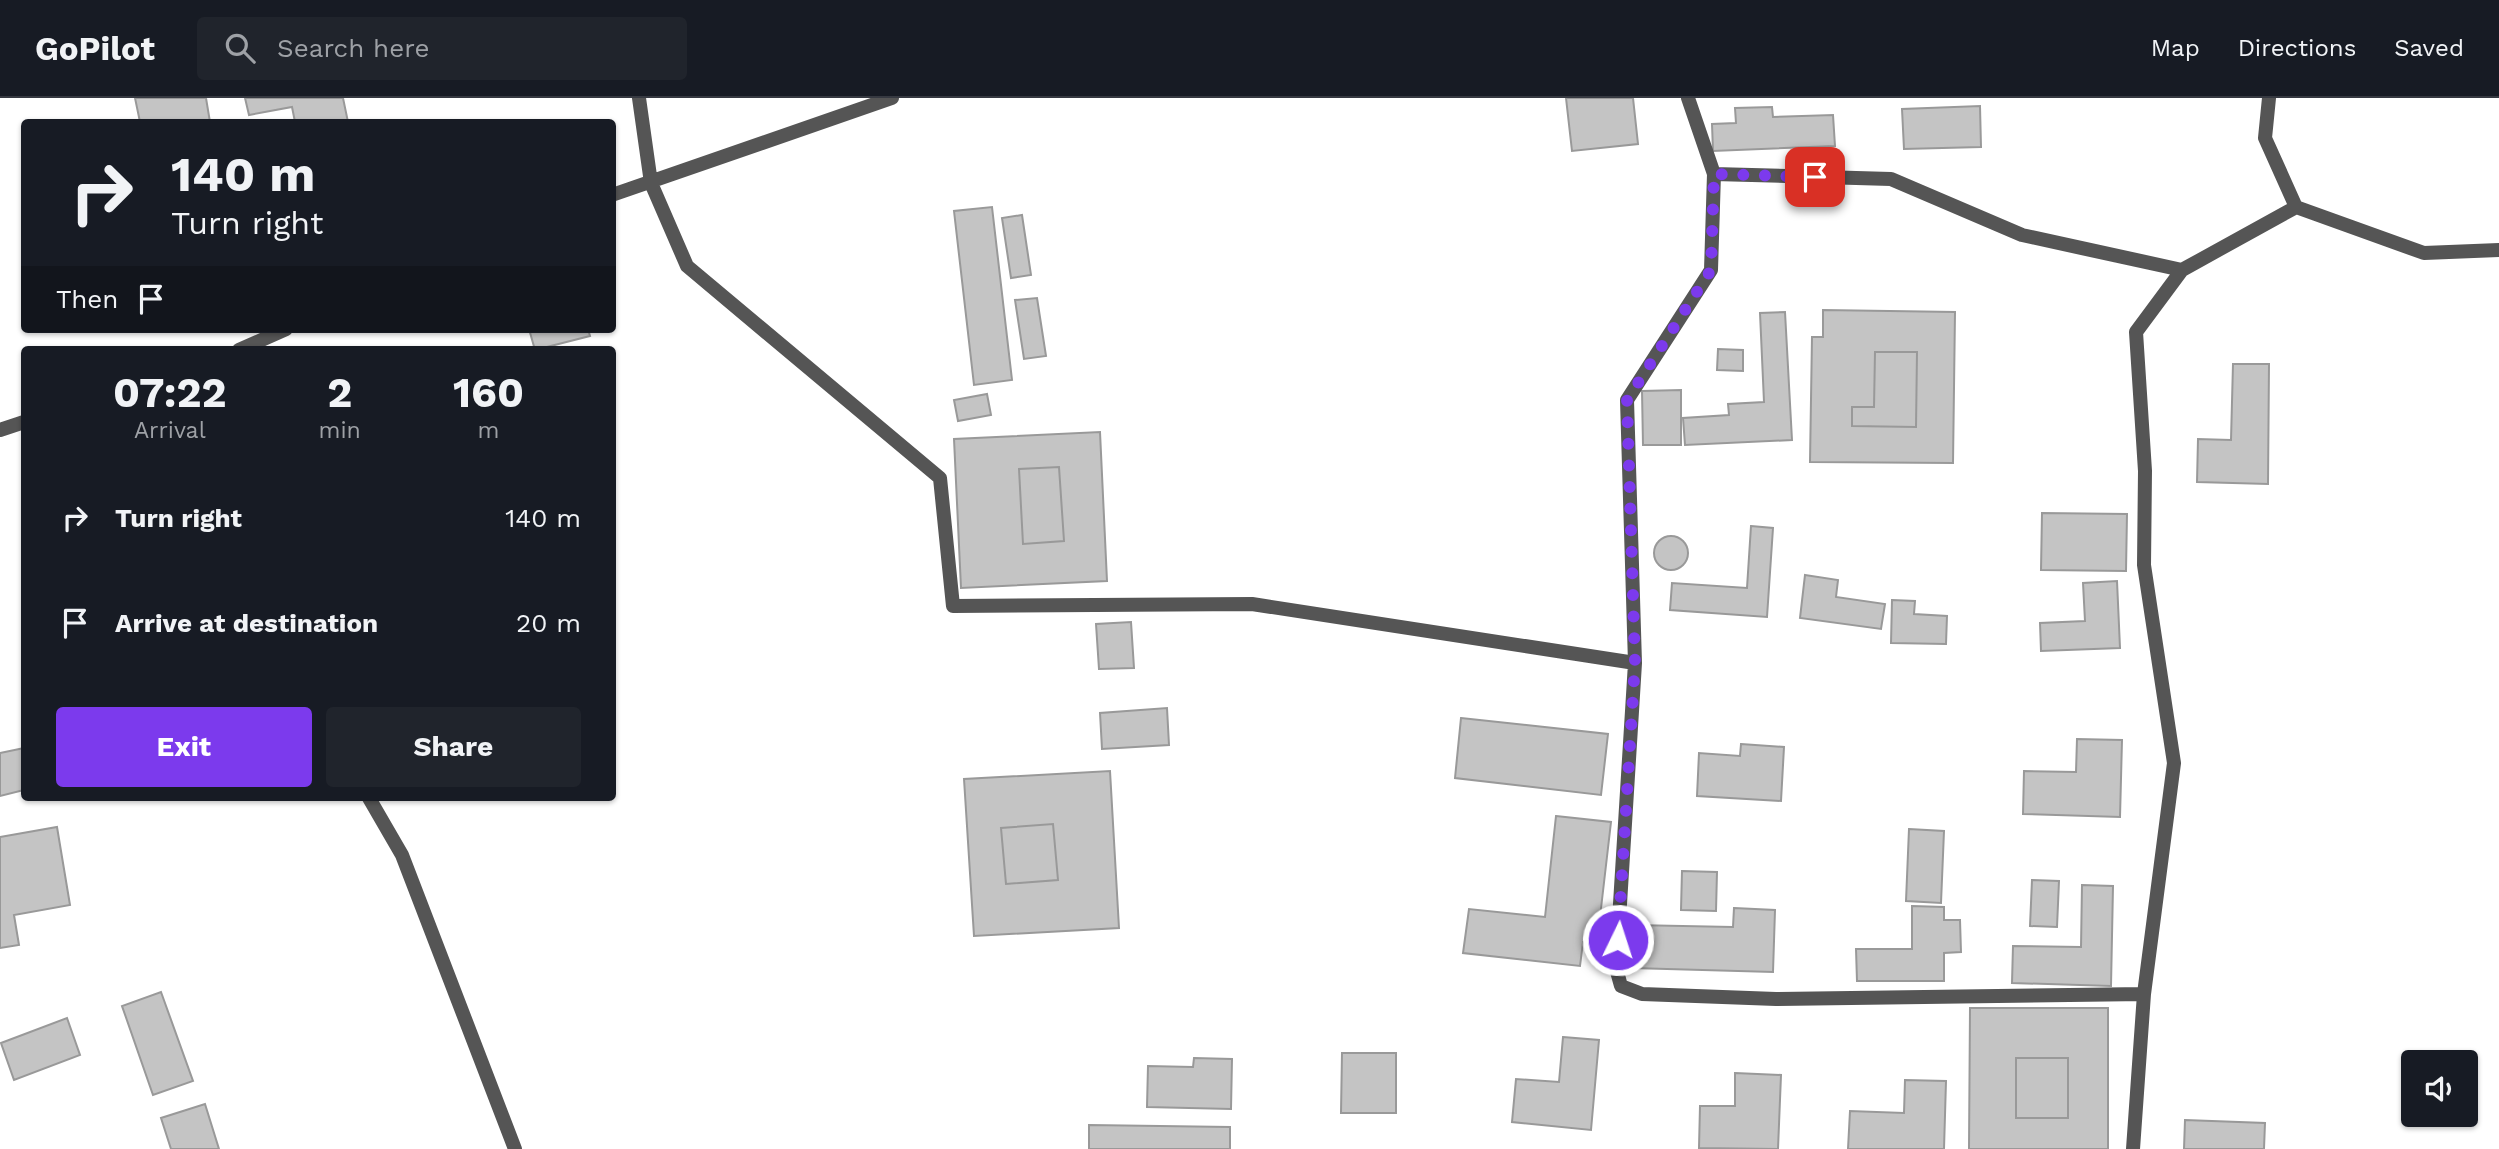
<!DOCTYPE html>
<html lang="en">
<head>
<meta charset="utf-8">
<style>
	body { margin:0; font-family:"Work Sans",sans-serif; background:#20242c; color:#f1f3f6; height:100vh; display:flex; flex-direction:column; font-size:26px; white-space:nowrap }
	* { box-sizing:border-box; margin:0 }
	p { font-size:23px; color:#9ea1a6 }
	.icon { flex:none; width:38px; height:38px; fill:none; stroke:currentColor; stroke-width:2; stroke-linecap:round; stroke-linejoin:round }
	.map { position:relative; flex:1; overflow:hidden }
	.side { position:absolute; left:21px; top:248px; width:595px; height:455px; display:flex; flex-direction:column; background:#171b24; border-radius:7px; box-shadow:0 2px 5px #0004 }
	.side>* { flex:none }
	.guide { position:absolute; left:21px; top:21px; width:595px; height:214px; border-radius:7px; box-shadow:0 2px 5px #0004; background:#171b24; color:#f1f3f6; overflow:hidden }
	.controls { position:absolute; left:2401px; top:952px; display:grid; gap:14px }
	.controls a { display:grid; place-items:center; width:77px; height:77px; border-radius:7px; background:#171b24; box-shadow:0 2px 5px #0004; font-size:35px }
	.pin { position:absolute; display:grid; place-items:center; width:60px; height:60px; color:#fff; margin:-30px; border-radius:14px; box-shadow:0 4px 10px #0006 }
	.me { position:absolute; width:77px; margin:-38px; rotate:4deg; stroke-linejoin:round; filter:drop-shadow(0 0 5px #0008) }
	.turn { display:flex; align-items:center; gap:24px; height:147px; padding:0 35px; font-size:32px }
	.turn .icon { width:91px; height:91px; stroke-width:2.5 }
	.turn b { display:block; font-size:49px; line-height:60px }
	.then { display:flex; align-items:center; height:66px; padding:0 35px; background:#0003; gap:14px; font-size:26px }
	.eta { display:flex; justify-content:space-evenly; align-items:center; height:119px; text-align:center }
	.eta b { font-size:42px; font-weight:700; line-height:49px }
	.action { display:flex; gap:14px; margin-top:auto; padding:14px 35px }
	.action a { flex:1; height:80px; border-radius:7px; background:#7c3aed; color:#fff; font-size:28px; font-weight:700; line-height:80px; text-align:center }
	.action a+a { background:#20242c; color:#f1f3f6 }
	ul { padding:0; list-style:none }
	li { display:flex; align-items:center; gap:21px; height:105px; padding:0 35px }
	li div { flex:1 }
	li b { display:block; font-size:26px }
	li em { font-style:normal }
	header { display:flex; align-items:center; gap:42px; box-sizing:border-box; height:98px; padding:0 35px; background:#171b24; border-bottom:2px solid #363941 }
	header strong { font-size:33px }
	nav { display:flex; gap:38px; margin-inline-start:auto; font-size:24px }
	.search { width:490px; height:63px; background:#20242c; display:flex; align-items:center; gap:18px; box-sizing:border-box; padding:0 24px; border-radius:7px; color:#9ea1a6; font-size:26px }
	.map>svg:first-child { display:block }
	.building { fill:#c4c4c4; stroke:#999; stroke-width:2; fill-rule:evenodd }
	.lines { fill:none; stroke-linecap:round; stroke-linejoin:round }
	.street { stroke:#555; stroke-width:14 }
	.route { stroke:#7c3aed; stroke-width:12; stroke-dasharray:0 21.6 }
</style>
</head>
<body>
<header>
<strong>GoPilot</strong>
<div class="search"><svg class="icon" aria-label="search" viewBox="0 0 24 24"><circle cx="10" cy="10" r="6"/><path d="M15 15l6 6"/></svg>Search here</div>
<nav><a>Map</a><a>Directions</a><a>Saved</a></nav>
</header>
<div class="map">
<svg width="2499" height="1051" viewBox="0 0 2499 1051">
	<rect width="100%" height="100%" fill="#fff"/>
	<path class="building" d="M135,0h71l4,24h-70z
		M245,0h98l5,24h-53l-3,-15 -43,8z
		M1566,0h67l5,46 -66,7z
		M1980,8l1,41 -77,2 -2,-40z
		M1772,9l1,10 60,-2 2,31 -122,5 -1,-27 24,-1 -1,-15z
		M992,109l20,173 -38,5 -20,-174z
		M1022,117l9,60 -20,3 -9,-60z
		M1037,200l9,58 -22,3 -9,-59z
		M1823,212l132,2 -2,151 -143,-1 2,-125h11zM1875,254h42l-1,75 -64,-1v-19h22z
		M1785,214l7,128 -107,5 -2,-27 46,-3 -1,-11 36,-2 -4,-89z
		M529,231h59l2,7 -55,14z
		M1718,251l25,1v21l-26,-1z
		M1875,254h42l-1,75 -64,-1v-19h22z
		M2233,266h36l-1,120 -71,-2 1,-43 33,1z
		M1681,292v55h-38l-1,-54z
		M987,296l4,21 -33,6 -4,-21z
		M1100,334l7,149 -146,7 -7,-149zM1059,369l5,74 -41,3 -4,-75z
		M1059,369l5,74 -41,3 -4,-75z
		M2042,415l85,1 -1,57 -85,-1z
		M1751,428l22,2 -6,89 -97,-7 2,-27 75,5z
		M1654 455a17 17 0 1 1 34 0a17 17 0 1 1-34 0Z
		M1805,477l33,5 -2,17 49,7 -4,25 -81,-11z
		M2117,483l3,67 -79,3 -1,-28 45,-2 -2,-38z
		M1892,502l23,1 -1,13 33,2 -1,28 -55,-1z
		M1131,524l3,46 -35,1 -3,-45z
		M1167,610l2,37 -67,4 -2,-36z
		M1461,620l147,16 -7,61 -146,-17z
		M2077,641l45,1 -2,77 -97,-3 1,-43 52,1z
		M1741,646l43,3 -3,54 -84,-5 2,-43 41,3z
		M24,650v42l-24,6v-43z
		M1110,673l9,157 -145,8 -10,-157zM1053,726l5,56 -52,4 -5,-56z
		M1556,718l55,6 -14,121 -14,-1 -3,24 -117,-13 6,-44 76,8z
		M1053,726l5,56 -52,4 -5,-56z
		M57,729l13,78 -56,10 5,30 -19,3v-111z
		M1909,731l35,2 -3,72 -35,-2z
		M1682,773l35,1 -1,39 -35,-1z
		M2032,782l27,1 -2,46 -27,-1z
		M2082,787l31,1 -2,100 -99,-3 1,-37 68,1z
		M1912,808l32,1v13h16l1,32 -17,1v28h-87l-1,-32h56z
		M1734,810l41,2 -2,62 -141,-4 1,-43 100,2z
		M161,894l32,89 -40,14 -31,-89z
		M1970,910h138v141h-139zM2016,960h52v60h-52z
		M67,920l13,37 -66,25 -13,-37z
		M1563,939l36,3 -8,90 -79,-8 4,-43 43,3z
		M1342,955h54v60h-55z
		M1194,960l38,1 -1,50 -84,-2 1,-41 45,1z
		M2016,960h52v60h-52z
		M1735,975l46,2 -3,74 -79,-1 1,-42h35z
		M1905,982l41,1 -2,68h-96l2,-38 54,2z
		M205,1006l14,45h-48l-10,-31z
		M2185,1022l80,3 -1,26h-80z
		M1089,1027l141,2v22h-141z"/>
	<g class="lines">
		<path class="street" d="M639,0l12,85 36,83 253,212 13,128 299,-2 383,59
			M1688,0l26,76 -3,96 -84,130 8,263 -19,305 5,18 21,8 134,5 368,-5
			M2269,0l-4,40 31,69 128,46 75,-3
			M1714,76l177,5 131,56 160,35 114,-63
			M612,97l280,-97
			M239,252l47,-21
			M0,332l24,-8
			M369,700l33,57 113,294
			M2133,1051l11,-155 30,-231 -30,-198 1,-94 -9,-139 46,-62"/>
	</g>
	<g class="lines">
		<path class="route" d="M1618,842l17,-277 -8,-263 84,-130 3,-96 101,3"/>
	</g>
</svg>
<div class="controls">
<a><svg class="icon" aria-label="sound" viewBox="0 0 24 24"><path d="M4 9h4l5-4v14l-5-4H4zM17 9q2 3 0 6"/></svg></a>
</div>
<div class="pin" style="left:1815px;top:79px;background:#d93025"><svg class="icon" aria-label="arrive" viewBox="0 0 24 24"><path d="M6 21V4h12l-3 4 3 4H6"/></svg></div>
<svg class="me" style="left:1618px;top:842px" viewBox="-20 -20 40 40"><circle r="17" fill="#7c3aed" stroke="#fff" stroke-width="3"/><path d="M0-11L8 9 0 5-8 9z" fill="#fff"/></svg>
<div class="guide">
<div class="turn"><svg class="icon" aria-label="right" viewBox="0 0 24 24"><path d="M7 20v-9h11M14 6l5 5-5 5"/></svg><div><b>140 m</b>Turn right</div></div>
<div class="then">Then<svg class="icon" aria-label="arrive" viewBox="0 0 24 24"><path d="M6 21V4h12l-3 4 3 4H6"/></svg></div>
</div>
<section class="side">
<div class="eta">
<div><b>07:22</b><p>Arrival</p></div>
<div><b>2</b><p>min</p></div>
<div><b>160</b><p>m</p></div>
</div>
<ul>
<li><svg class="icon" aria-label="right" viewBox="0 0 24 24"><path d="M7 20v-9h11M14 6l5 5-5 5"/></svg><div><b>Turn right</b></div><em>140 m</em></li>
<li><svg class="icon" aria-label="arrive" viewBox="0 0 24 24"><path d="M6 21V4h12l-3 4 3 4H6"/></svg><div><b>Arrive at destination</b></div><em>20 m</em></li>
</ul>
<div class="action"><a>Exit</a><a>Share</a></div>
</section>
</div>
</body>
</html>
